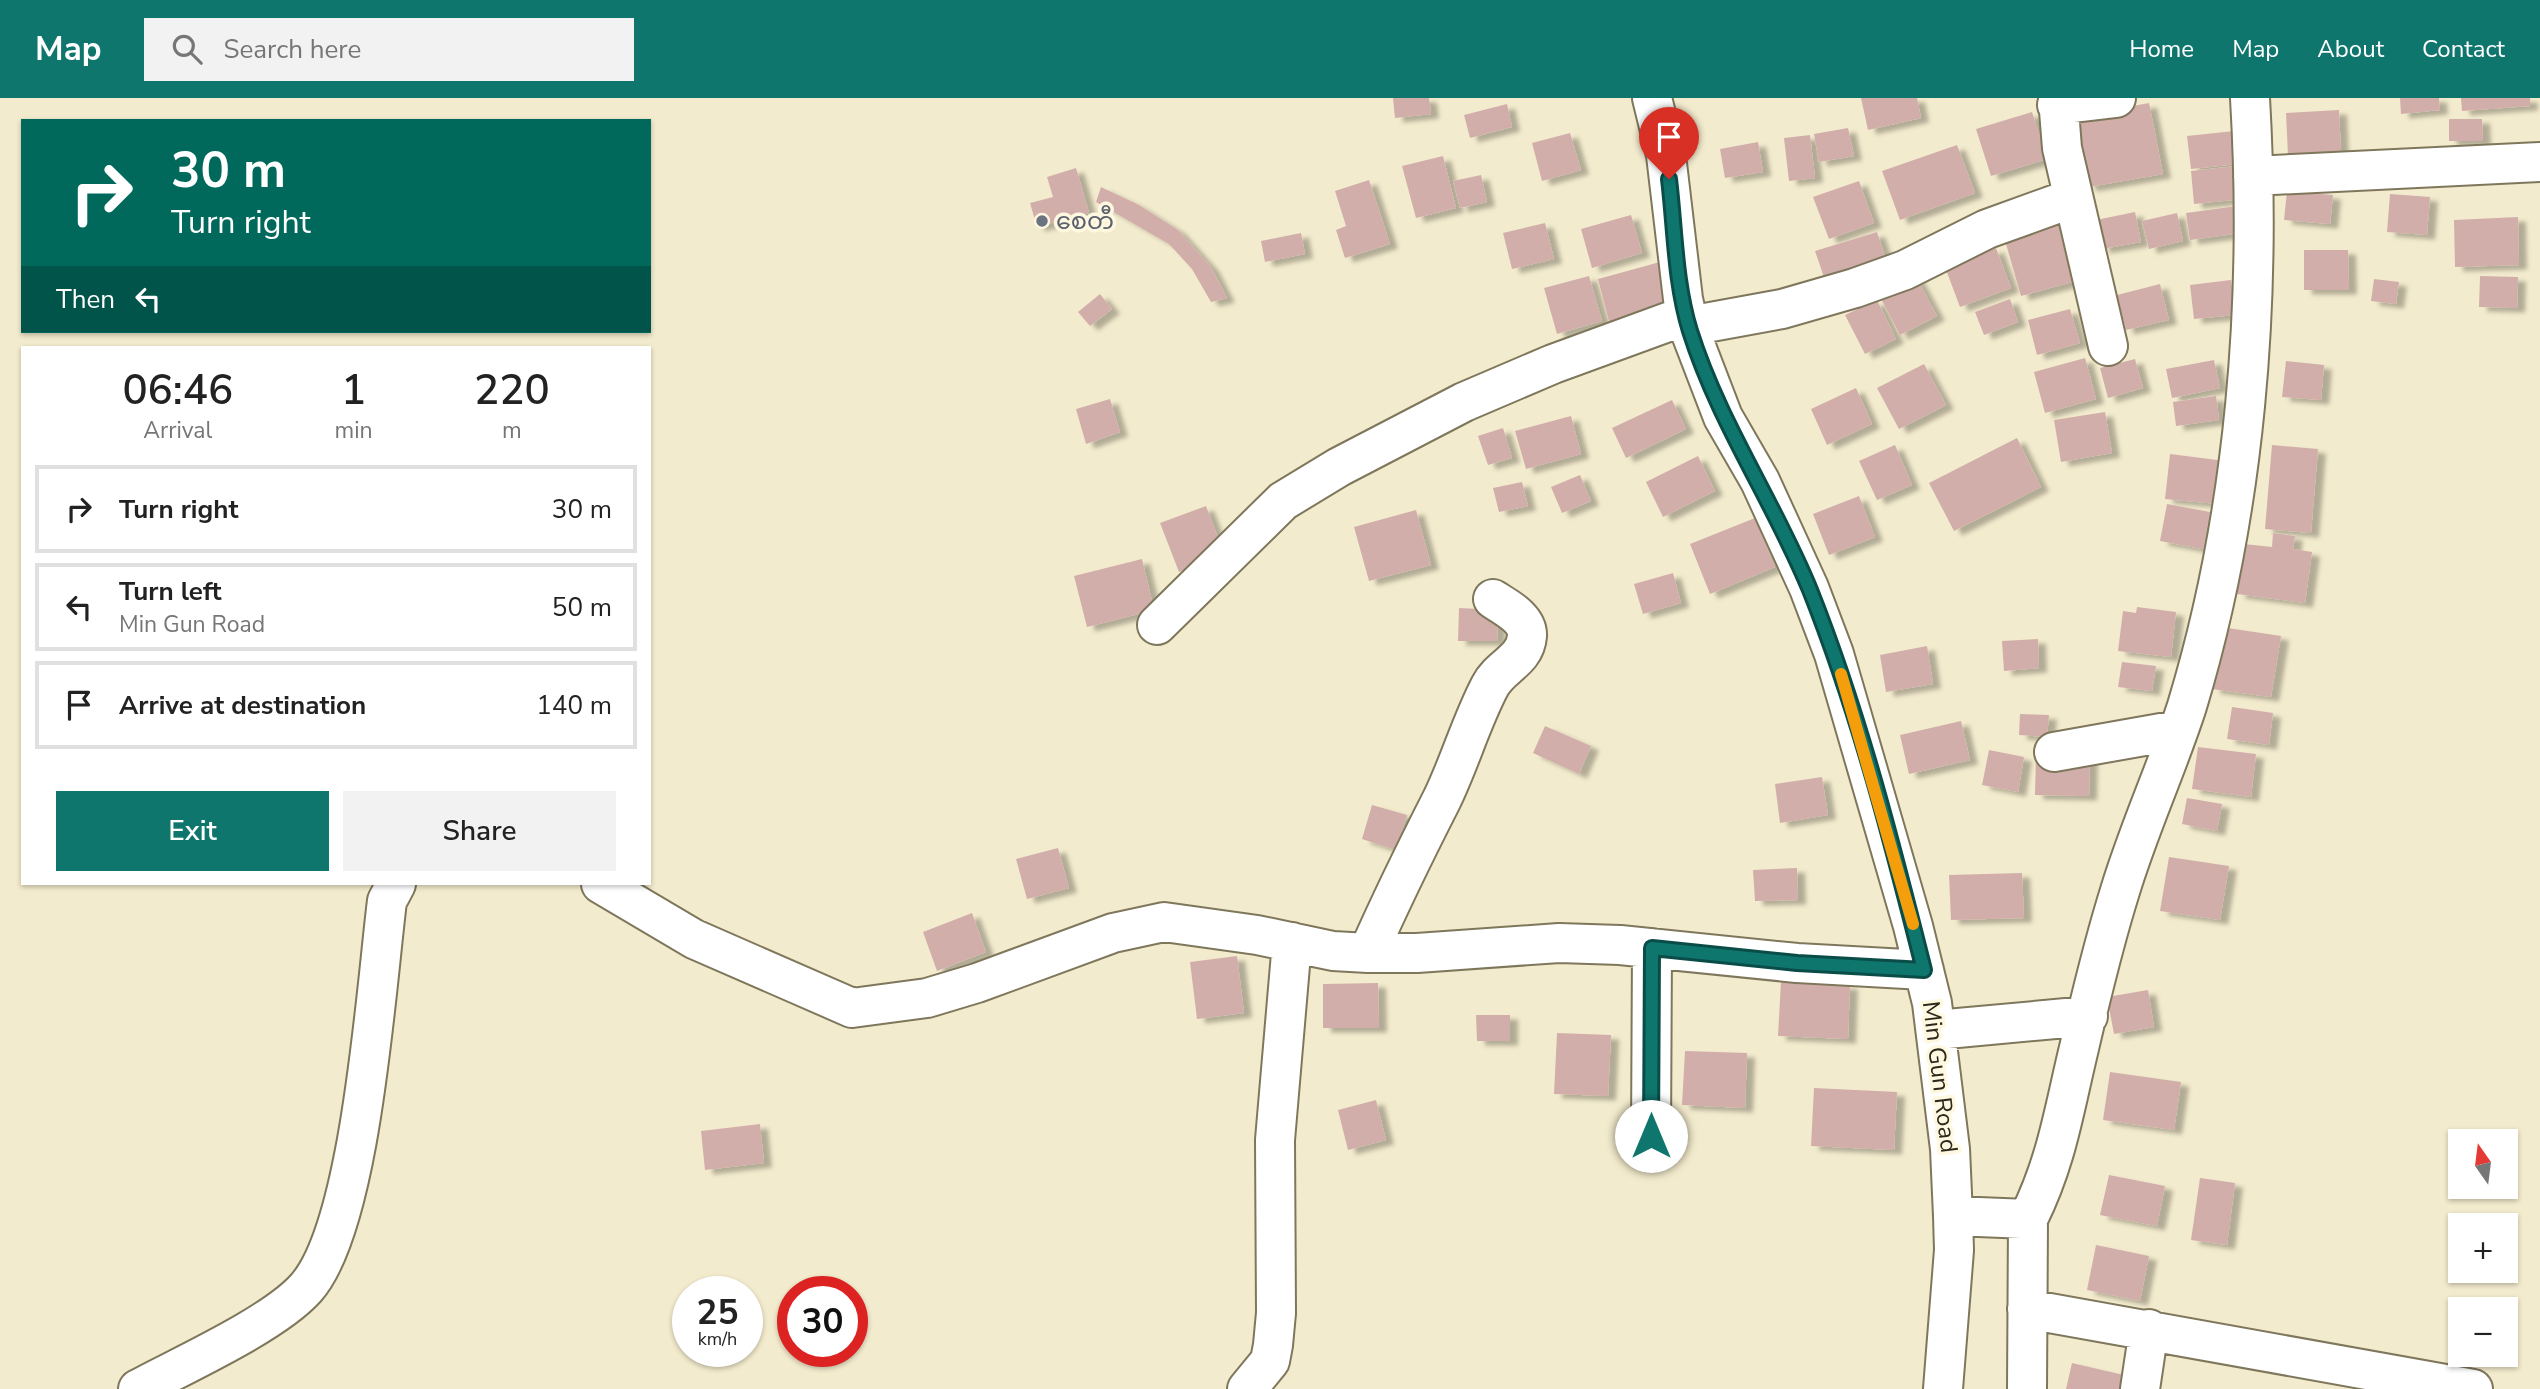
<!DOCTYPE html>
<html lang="en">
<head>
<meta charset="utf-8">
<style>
	body { margin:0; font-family:"Nunito Sans","Noto Sans Myanmar",sans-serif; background:#f2f2f2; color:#222; height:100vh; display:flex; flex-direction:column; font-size:26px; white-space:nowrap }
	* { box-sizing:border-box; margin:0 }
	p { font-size:23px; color:#767676 }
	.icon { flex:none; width:38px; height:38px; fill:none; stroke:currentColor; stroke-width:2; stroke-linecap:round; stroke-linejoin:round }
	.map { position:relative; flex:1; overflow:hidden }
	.sheet { position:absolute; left:21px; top:248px; width:630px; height:539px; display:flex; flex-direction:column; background:#fff; border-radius:0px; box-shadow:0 2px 5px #0004 }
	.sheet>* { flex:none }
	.banner { position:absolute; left:21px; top:21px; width:630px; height:214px; border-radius:0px; box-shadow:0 2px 5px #0004; background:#00695c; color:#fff; overflow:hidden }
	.needle { width:46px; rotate:346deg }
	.tools { position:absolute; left:2448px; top:1031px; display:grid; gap:14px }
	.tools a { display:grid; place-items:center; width:70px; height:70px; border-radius:0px; background:#fff; box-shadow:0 2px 5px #0004; font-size:35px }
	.speed { position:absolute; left:672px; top:1178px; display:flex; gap:14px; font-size:35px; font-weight:700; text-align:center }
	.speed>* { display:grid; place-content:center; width:91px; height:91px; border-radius:50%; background:#fff; box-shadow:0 2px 5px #0004; line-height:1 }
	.speed small { font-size:18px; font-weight:400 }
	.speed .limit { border:10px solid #d22; background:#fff; color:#111 }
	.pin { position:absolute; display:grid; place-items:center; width:60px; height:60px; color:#fff; margin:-72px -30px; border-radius:50% 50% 50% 0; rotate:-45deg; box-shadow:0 0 7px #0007 }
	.pin .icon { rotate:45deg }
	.me { position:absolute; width:77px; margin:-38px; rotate:0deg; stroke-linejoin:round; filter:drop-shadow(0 0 5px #0008) }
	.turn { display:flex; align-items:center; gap:24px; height:147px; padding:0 35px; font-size:32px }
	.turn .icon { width:91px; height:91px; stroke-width:2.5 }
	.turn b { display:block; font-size:49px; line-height:60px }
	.then { display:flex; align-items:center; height:66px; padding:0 35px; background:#0003; gap:14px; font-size:26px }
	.eta { display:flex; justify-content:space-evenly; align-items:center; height:119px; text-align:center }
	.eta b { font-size:42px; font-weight:600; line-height:49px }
	.action { display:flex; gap:14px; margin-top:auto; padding:14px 35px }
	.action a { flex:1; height:80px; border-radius:0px; background:#0f766e; color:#fff; font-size:28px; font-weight:600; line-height:80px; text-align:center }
	.action a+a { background:#f2f2f2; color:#222 }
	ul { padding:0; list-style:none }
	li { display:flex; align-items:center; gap:21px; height:88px; margin:0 14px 10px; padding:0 21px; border:4px solid #e0e0e0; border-radius:0px }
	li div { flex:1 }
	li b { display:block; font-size:26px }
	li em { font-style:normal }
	header { display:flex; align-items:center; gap:42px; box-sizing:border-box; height:98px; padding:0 35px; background:#0f766e; color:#fff }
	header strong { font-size:33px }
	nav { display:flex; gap:38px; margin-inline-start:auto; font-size:24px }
	.search { width:490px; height:63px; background:#f2f2f2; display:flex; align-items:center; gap:18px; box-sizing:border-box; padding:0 24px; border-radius:0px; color:#767676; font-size:26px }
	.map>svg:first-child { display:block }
	.building { fill:#d2aeab; filter:url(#shadow) }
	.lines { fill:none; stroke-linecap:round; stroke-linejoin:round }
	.minor-casing { stroke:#7f775c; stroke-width:42 }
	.minor { stroke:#fff; stroke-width:38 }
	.route-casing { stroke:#0a4d48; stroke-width:18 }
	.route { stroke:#0f766e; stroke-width:12 }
	.slow { stroke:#f59e0b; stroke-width:12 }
	.worship-dot { fill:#6b7280; stroke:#fff8e0; stroke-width:2.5 }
	.labels { text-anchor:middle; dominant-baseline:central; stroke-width:7; stroke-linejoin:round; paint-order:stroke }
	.worship-label { font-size:24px; fill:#5b616d; stroke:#fff8e0; text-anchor:start }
	.street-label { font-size:24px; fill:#2b281c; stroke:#fff8e0 }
</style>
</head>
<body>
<header>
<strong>Map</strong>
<div class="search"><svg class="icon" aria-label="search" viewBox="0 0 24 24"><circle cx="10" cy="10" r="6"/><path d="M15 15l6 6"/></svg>Search here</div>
<nav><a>Home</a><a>Map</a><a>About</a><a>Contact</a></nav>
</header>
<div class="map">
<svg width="2540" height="1291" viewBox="0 0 2540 1291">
	<defs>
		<filter id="shadow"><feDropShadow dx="8" dy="4.5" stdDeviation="2" flood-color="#0004"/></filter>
	</defs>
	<rect width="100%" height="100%" fill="#f3ebcd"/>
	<path class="building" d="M1393,0h36l2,16 -36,4z
		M1861,0h56l4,20 -53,12z
		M2400,0h39l1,12 -39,4z
		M2461,0h69v8l-68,5z
		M2149,5l14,71 -74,13 -23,-49 15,-3 -3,-19z
		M1507,6l5,23 -42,11 -6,-23z
		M2339,12l2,43 -53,3 -2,-43z
		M2032,14l15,47 -56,17 -15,-47z
		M2449,21h33l1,22h-34z
		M1848,30l6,28 -35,6 -5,-28z
		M2234,33l3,33 -46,5 -4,-33z
		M1570,35l11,37 -39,11 -10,-38z
		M1810,37l5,43 -26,3 -5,-43z
		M1758,44l5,30 -38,6 -5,-29z
		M1957,47l18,48 -75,27 -18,-49z
		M1443,58l13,52 -40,10 -14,-52z
		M2237,68l5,33 -48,5 -3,-33z
		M1076,70l13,45 -52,14 -7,-24 23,-6 -6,-20z
		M1481,77l6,27 -27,6 -7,-27z
		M1369,82l21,64 -45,14 -9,-28 10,-4 -11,-35z
		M1859,83l15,42 -45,16 -16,-42z
		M1101,89l38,18 39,25 33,37 16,31 -16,4 -19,-33 -23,-25 -73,-42z
		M2287,93l46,4 -3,29 -46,-4z
		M2390,96l40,3 -3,38 -40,-3z
		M2244,107l4,27 -58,8 -4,-27z
		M2135,114l6,30 -39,7 -6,-29z
		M2177,115l6,28 -34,8 -7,-28z
		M1631,117l11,38 -50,15 -11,-39z
		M2518,119l1,48 -64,2 -1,-47z
		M2065,121l18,60 -62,17 -17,-59z
		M1545,125l9,36 -42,10 -9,-36z
		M1877,134l10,31 -61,20 -11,-32z
		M1301,135l4,21 -40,8 -4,-21z
		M1996,150l15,40 -51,19 -15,-40z
		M2304,152h44l1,40h-45z
		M1660,164l14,50 -63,17 -13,-50z
		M1589,178l13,45 -45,13 -13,-46z
		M2480,178l38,1 -1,31 -38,-1z
		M1916,179l21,39 -37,19 -20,-38z
		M2374,181l25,3 -3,22 -25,-3z
		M2231,182l4,35 -41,4 -4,-34z
		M2160,186l9,36 -43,10 -9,-35z
		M1100,196l12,15 -22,17 -12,-14z
		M2010,201l8,23 -34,13 -9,-23z
		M1877,202l19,39 -31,15 -20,-39z
		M2070,211l10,34 -43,12 -9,-35z
		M2085,260l11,41 -51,14 -11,-41z
		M2135,261l8,29 -35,10 -8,-30z
		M2214,262l6,28 -48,10 -6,-29z
		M2286,263l38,4 -3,35 -39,-3z
		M1924,266l22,41 -47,24 -22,-41z
		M1856,290l16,36 -45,21 -16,-36z
		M2216,298l3,24 -43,6 -3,-24z
		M1110,301l10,33 -34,12 -10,-35z
		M1672,302l14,29 -60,29 -14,-30z
		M2105,314l7,41 -51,9 -7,-42z
		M1571,318l10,38 -55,15 -11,-38z
		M1503,330l9,30 -24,7 -10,-29z
		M2017,340l24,49 -87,44 -25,-48z
		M1895,347l17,40 -35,15 -18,-39z
		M2272,347l46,4 -7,84 -46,-4z
		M2170,356l55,7 -6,43 -54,-5z
		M1698,358l17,35 -52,26 -17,-35z
		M1580,377l11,26 -29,12 -11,-26z
		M1522,384l6,24 -29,6 -6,-24z
		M1859,398l16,41 -46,18 -16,-41z
		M2167,406l43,8 -7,37 -43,-8z
		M1206,408l18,48 -45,18 -19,-49z
		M1416,412l15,55 -62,16 -15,-54z
		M1755,420l20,49 -65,27 -20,-50z
		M2273,435l22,3 -2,13 19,3 -7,51 -68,-9 7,-50 28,3z
		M1142,461l12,51 -67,17 -13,-51z
		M1673,475l8,30 -38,11 -9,-30z
		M2137,509l39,5 -5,45 -53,-6 5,-40 13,2z
		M1459,510l39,2 -1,31h-39z
		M2221,529l60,9 -10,61 -59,-8z
		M2038,541l1,29 -35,3 -2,-30z
		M1927,548l6,38 -47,8 -6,-37z
		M2122,564l34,4 -4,25 -34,-4z
		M2232,609l41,6 -4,32 -42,-6z
		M2020,616l29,1 -2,22 -28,-2z
		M1961,623l9,39 -61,14 -9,-39z
		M1545,628l46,20 -12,28 -46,-21z
		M2198,649l58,7 -5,43 -59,-8z
		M1989,652l35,7 -6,35 -36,-7z
		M2036,653l54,2 -1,43 -54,-1z
		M1822,679l6,38 -48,8 -5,-39z
		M2187,700l35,6 -5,27 -35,-7z
		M1372,707l35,10 -11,35 -34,-11z
		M1058,750l11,40 -42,11 -11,-40z
		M2169,759l60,9 -9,54 -60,-9z
		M1797,770l1,32 -43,1 -2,-31z
		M2022,775l2,45 -73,2 -2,-45z
		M972,815l14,39 -49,19 -14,-39z
		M1237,858l7,57 -47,6 -7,-57z
		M1781,883l69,4 -2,54 -70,-3z
		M1378,885l1,45h-56v-44z
		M2148,892l6,37 -40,7 -7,-37z
		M1476,917h34v26h-33z
		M1557,935l54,2 -3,61 -54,-2z
		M1685,953l62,2 -2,55 -63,-3z
		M2110,974l71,10 -7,48 -71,-10z
		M1814,990l83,4 -3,58 -83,-4z
		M1376,1002l10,40 -38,10 -10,-40z
		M760,1026l4,39 -59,7 -4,-39z
		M2109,1077l56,11 -8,40 -57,-11z
		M2200,1080l35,5 -8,62 -36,-5z
		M2096,1147l53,11 -9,45 -53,-11z
		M2072,1265l56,13 -3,13h-59z"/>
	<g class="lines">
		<defs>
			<path id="minor" d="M1652,0l14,57 17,144 7,32 33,86 37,64 49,107 25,66 79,272 19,77 18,146 3,67 1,34 -11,139
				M2058,0l4,50 46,198
				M2057,7l59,-7
				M2253,78l287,-14
				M1689,228l93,-17 73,-21 50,-18 82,-41 86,-31
				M1157,527l126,-124 56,-34 125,-65 89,-38 134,-49
				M2054,654l124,-22
				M601,786l93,55 158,69 75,-10 50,-15 136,-50 51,-11 93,13 76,16 35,2h49l142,-10 61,2 177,18 127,7
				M1368,855c23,-52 48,-103 74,-154 18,-37 29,-77 48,-113 10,-20 35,-25 37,-50 1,-18 -22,-29 -34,-37
				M1936,932l152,-14
				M1651,1038l1,-188
				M1953,1118l75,3c29,-58 36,-109 51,-171 12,-52 25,-106 41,-157 19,-63 47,-123 67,-185 59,-195 75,-406 63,-608
				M2027,1211l446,80
				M138,1291c45,-24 136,-65 168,-101 55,-62 70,-300 81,-387l9,-17
				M1247,1291l23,-28 3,-16 3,-32 -1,-173 17,-198
				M2027,1291l1,-170
				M2140,1291l9,-60"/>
		</defs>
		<use href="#minor" class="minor-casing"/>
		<use href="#minor" class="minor"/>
	</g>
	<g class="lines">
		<defs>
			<path id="route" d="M1651,1038l1,-188 145,15 127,7c-32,-127 -65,-257 -114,-380 -36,-88 -91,-167 -120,-259 -15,-48 -15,-102 -21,-152"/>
		</defs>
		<use href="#route" class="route-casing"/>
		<use href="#route" class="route"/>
		<path class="slow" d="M1841,576l72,250"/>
	</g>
	<circle class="worship-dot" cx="1042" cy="123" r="7"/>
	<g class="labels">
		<g class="worship-label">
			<text x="1056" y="123">စေတီ</text>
		</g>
		<g class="street-label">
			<text transform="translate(1940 979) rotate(83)">Min Gun Road</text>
		</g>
	</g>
</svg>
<div class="tools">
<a><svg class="needle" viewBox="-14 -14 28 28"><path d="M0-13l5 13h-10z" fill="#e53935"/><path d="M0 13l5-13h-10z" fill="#767676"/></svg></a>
<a>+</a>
<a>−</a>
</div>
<div class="speed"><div>25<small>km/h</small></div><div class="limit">30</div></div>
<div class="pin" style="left:1669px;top:81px;background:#d93025"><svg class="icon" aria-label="arrive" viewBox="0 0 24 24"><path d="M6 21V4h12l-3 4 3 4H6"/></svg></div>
<svg class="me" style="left:1651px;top:1038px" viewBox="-20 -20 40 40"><circle r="19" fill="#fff"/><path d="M0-13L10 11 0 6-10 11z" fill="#0f766e"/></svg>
<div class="banner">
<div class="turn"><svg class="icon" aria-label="right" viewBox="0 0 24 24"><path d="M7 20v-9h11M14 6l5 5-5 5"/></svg><div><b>30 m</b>Turn right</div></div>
<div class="then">Then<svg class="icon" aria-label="left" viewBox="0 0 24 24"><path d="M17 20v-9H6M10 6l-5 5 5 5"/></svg></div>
</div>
<section class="sheet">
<div class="eta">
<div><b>06:46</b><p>Arrival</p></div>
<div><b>1</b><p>min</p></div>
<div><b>220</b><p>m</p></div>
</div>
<ul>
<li><svg class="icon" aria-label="right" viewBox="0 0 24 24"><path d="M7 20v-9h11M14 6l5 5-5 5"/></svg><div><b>Turn right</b></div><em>30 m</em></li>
<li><svg class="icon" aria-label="left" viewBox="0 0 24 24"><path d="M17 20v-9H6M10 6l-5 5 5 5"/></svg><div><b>Turn left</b><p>Min Gun Road</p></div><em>50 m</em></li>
<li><svg class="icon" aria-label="arrive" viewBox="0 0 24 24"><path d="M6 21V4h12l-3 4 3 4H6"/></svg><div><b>Arrive at destination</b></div><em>140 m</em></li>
</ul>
<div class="action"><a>Exit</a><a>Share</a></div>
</section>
</div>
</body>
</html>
